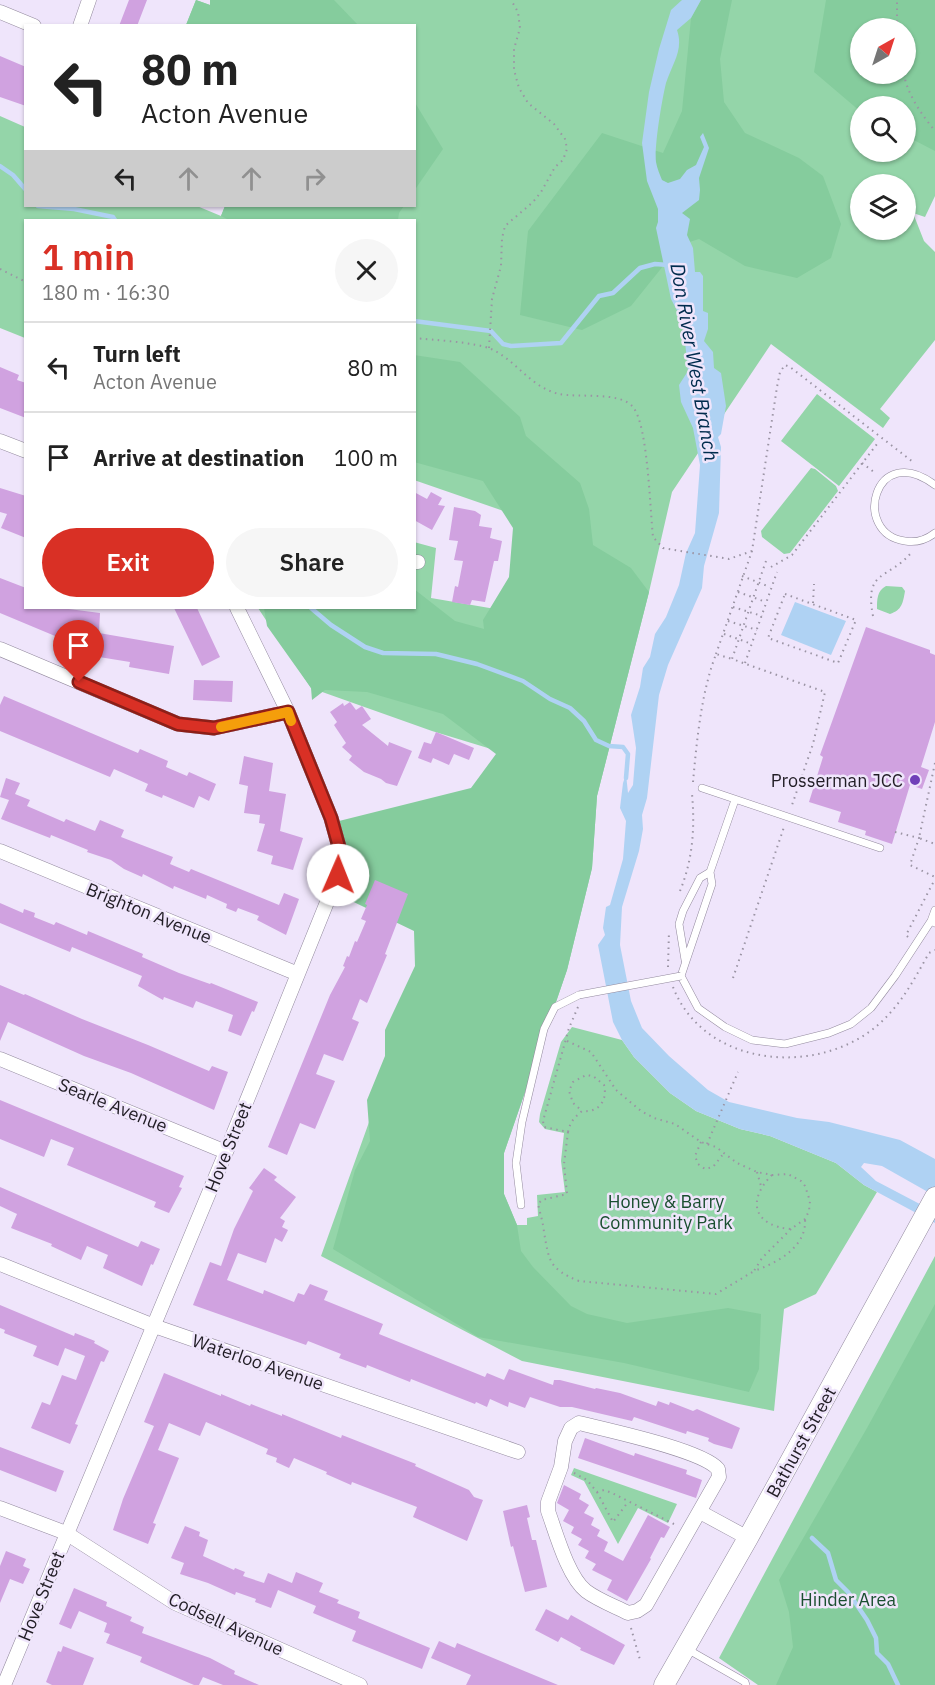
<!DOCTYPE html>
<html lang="en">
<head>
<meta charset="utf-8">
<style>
	body { margin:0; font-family:"IBM Plex Sans",sans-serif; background:#f6f6f6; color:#222; height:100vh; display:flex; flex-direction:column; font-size:22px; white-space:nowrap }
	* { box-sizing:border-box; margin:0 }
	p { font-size:20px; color:#767676 }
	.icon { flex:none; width:33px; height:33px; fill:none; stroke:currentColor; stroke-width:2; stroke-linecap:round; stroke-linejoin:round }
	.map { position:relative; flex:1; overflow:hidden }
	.sheet { position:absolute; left:24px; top:219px; width:392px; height:390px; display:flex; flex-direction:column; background:#fff; border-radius:0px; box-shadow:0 2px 4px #0004 }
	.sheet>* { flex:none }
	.top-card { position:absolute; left:24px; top:24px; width:392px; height:183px; border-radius:0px; box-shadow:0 2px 4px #0004; background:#fff; color:#222; overflow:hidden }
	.needle { width:39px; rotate:39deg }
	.buttons { position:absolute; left:850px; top:18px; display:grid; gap:12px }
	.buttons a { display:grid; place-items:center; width:66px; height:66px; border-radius:50%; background:#fff; box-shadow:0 2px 4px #0004; font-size:30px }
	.pin { position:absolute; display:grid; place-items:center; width:51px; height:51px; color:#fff; margin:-62px -26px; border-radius:50% 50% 50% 0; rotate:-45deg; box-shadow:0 0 6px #0007 }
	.pin .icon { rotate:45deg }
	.me { position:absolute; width:66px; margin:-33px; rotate:1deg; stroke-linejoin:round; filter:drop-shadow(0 0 4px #0008) }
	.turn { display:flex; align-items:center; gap:21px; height:126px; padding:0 18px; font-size:27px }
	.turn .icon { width:78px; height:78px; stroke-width:2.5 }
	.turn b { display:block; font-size:42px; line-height:51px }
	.lanes { display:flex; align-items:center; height:57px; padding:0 18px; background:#0003; justify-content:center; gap:30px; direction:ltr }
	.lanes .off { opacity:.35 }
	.round { display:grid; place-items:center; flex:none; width:63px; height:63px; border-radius:32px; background:#f6f6f6 }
	.head { display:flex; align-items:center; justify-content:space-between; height:102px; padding:0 18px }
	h1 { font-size:36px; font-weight:600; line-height:45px; color:#d93025 }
	.button { display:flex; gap:12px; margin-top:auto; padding:12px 18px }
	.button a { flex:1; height:69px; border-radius:36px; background:#d93025; color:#fff; font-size:24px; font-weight:600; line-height:69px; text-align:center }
	.button a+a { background:#f6f6f6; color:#222 }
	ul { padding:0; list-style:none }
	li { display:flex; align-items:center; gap:18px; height:90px; padding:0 18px; border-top:2px solid #e0e0e0 }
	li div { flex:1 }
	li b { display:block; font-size:22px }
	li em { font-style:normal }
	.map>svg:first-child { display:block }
	.green { fill:#94d5a9; fill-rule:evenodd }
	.forest { fill:#85cc9d; fill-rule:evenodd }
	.water { fill:#afd2f3 }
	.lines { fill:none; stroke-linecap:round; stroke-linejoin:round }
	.stream { stroke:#afd2f3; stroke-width:4.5 }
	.building { fill:#d0a2e0 }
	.lane-casing { stroke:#938a9e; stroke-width:8 }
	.street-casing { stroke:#938a9e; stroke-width:15 }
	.secondary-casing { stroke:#938a9e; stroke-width:21 }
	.path { stroke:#9b94a4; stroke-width:2; stroke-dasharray:1.5 4.5; stroke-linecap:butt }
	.lane { stroke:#fff; stroke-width:7 }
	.street { stroke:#fff; stroke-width:14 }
	.secondary { stroke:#fff; stroke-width:20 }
	.lane-bridge-casing { stroke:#938a9e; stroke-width:8; stroke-linecap:butt }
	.lane-bridge { stroke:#fff; stroke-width:7 }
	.route-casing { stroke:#8d1f18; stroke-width:15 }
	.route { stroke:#d93025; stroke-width:10 }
	.slow { stroke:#f59e0b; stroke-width:10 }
	.poi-dot { fill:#7040b8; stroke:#efe5fb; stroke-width:2 }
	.labels { text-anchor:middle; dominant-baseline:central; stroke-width:5; stroke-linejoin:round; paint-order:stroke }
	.poi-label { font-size:18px; fill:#211d25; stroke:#efe5fb; text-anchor:end }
	.street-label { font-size:18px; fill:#211d25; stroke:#efe5fb }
	.park-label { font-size:18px; fill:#1a4f30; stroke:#efe5fb }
	.water-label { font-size:20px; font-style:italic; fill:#002c4e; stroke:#efe5fb }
</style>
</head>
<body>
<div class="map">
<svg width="935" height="1685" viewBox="0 0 935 1685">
	<rect width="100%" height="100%" fill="#efe5fb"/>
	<path class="green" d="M196,0l14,5v-5h725v196l-10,21 -12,-4 11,28 11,11v88l-55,69 10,9 -7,10 -112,-84 -99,148 -23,100 -52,204 -5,72 -25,102 -63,183v41l13,31h10v-7l11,-2 -1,-21 28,-3 -4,-31 3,-28 -19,-4 -6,-7 1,-8 21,-72 11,-15 50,13 12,17 36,36 26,18 44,18 30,7 66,27 28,22 13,7 -61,102 -32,15 -10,102 -252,-50 -201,-105 113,-315 77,-186 -79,-24 -121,-43 -53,-80h156v-66l22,6 -5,50 76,13 14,-94 -107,-37v-260h-388l-1,118 -25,-10v-212l25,11 1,79h171l24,10 4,-10h189v-180l-228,-1zM861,28h45v46h-45zM861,106h45v46h-45zM861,184h45v46h-45z
		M817,394l58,45 -36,47 -58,-45z
		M811,468l4,1 21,17 2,5 -48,62 -6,1 -22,-17 -1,-6z
		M886,586l16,1 3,4c-2,12 -3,19 -15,23l-13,-5c0,-10 0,-18 9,-23z
		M935,1256v429h-177l-39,-27z
		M574,1468l103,36 -9,19 -30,-15 -20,36 -34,-63 -13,-6z"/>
	<path class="forest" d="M196,0l14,5v-5h124l24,25h-172z
		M701,0h31l-12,59 4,43 21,31 54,25 24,18 18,48 -10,34 -34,20 -52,-12 -46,-27 -19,6 -49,61 -49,24 -62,-15 8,-84 74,-98 61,20 19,-42 9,-93z
		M826,0h109v151l-29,-15v-30h-45v6l-47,-40zM906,28v46h-45v-46z
		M414,101l29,48 -29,42z
		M225,206h179l-5,7 -1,7h-169l-8,-4z
		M414,355l46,7 60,55 6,19 54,47 9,26 4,36 38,23 18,24 -52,204 -5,72 -25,102 -63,183v41l13,31 4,26 12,16 38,39 16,8 40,9 101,-15 33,6 -2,55 -10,23 -125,-29 -146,-26 -145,-88 22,-79 15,-29 -3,-41 18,-44v-26l30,-64 -1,-35 -77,-37 9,-32 -7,-41 132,-33 25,-34 -53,-40 -76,-22 -42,-2 -13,10 -1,-12 -44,-62 -3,-18h150v-19l41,32 29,8 -1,-9 26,-43 4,-49 -30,-47 -69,-19z
		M935,1304v381h-159l17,-38 -4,-35 -10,-32 88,-152z"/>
	<path class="water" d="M682,0h19l-10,18 -14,12c7,20 -5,34 -11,53 -4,16 -12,64 -10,79 1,6 4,13 6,18l6,3 12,-4 7,-9 9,-5 8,-18 -4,-10 3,-4 6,15 -10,30 1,12 -1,10 -17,13 8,6 -3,16 6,13 2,24h5l3,4v35l5,2v16l-4,12 9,11 1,16 7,5 5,33 -5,28 -3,3 3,10 -2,66 -15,53 -2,22 -34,77 -9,30 -12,103 -5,17 1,14 -4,22 -17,56 -2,38 11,56 11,27 27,28 39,34 21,12 68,16 32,4 71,18 35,19v37l-53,-30 -18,-3 -3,4 15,14 59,31v11l-71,-38 -28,-22 -66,-27 -30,-7 -44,-18 -26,-18 -36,-36 -12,-17 -9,-18 -15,-77 7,-10 -2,-7 3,-21 4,-2 13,-46 3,-38 -6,-13 3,-25 3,-9 2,19 5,-8 3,-37 -5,-33 9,-28 3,-19 7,-11 5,-23 11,-17 13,-32 7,-32 9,-20 5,-68 -7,-37 -12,-26 -2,-17 9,-14 -5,-49 -12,-23 -15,-71 2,-6v-13l-11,-28 -5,-38 7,-51 10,-43 12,-39z
		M795,602l51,19 -15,34 -50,-20z"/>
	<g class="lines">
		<path class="stream" d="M0,166l13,9 13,15
			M38,206l36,3 39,8 2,3
			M414,321l77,10 12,13 8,2 50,-3 38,-47 14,-3 27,-25 15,-4 13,1
			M311,608l20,17 34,22 18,6 53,1 41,10 46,17 27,18 20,9 14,13 12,19 13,6 14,1 5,7 -2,24
			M812,1538l16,15 8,27 12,12 19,28 9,18 1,15 11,11 10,21"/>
	</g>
	<path class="building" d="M129,0h18l-10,26h-18z
		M0,56l26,11v39l-26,-9z
		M0,367l19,8 -2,5 9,3v35l-26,-10z
		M0,488l26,8v42l-25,-10 6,-14 -7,-2z
		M414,492l13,7 4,-7 11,6 -4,7 7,1 -13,24 -18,-10z
		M454,507l21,4 6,4 -2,11 13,2 -2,10 12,3 -4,20h-4l-9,41 -13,-2 -2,5 -18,-3 3,-16 3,1 5,-26 -9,-1 4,-19 -9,-1z
		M0,578l26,10v20h35l39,5 -1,20 75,13 -5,28 -40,-7 1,-5 -31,-5 1,-10 -33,-4v-2l-67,-28z
		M174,608h23l23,49 -18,9z
		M866,627l64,23v3l5,2v67l-14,45 8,3 -7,19 -12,-4 -18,59 -27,-9 1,-4 -28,-9 3,-10 -32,-10 14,-45 -3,-2z
		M194,680l39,1 -1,21 -39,-2z
		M4,696l134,57 2,-4 28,12 -2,6 21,9 2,-4 27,12 -7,17 -10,-5 -5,12 -31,-13 -1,3 -17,-7 3,-7 -34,-15 -4,8 -110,-46v-26z
		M350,702l6,8 6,-4 9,13 -9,6 26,21 1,-4 23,9 -15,35 -11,-3 -5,-4 -17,-7 -15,-12 3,-4 -10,-9 4,-4 -12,-18 3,-3 -7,-10 13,-9 1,3z
		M436,732l38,16 -5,12 -15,-6 -5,11 -16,-7 -2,5 -13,-5 6,-16 7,2z
		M244,756l29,7 -4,28 17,3 -6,37 23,7 -10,32 -22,-6 2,-8 -16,-5 8,-27 -6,-1 1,-8 -16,-2 4,-27 -9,-2z
		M6,778l14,5 -5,11 15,6 -3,6 37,16 2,-3 29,12 5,-11 24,10 -3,7 52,20 -3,7 19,8 2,-3 88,36 5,-12 15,6 -13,36 -29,-15 2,-4 -21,-8 -2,4 -10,-4 1,-4 -20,-9 -1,4 -32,-13 -1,3 -30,-15 -1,3 -18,-8 -13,-9 -24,-8 1,-2 -37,-15 -1,3 -49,-19 8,-19 -9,-3z
		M375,880l33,14 -23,60 2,1 -20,48 -7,-4 -8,20 7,3 -16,39 -19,-7 -8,20 19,7 -20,48 -15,-6 -13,32 -19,-8 62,-152 15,-28 -2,-1 4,-10 2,1 6,-16 2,1 9,-21 -5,-2 6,-14 -2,-1z
		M0,903l23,10 1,-4 11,4 -1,4 20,8 2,-3 31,13 1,-4 55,23 -1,3 37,16 31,11 1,-1 47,19 -4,10 -2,-1 -11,25 -13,-5 5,-16 -37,-14 -3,7 -29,-11 -1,3 -25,-14 4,-10 -70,-29 -2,5 -70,-29z
		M0,985l24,10 1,-1 57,25 66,26 61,26 3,-5 16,6 -14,38 -83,-37 -47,-17 -76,-34 -8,19z
		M0,1100l184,76 -5,11 3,1 -13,25 -15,-6 2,-5 -89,-37 7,-17 -23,-9 -7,18 -44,-18z
		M264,1168l13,9 -3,3 22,17 -16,21 5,3 -3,6 6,3 -6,12 -7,-4 -9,25 -28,-10 -11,27 36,14 1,-4 30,12 4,-9 6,2 6,-11 18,7 -4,9 59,24 -4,10 106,43 2,-4 17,7 5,-11 44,16 1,-5h6l35,9 1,-1 24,5 36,13 2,-5 11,4 1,-3 23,9 4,-2 43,19 -8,21 -18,-5 -6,-3 1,-3 -22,-7 -1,3 -52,-17 -2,4 -60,-14h-12l-30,-10 -5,11 -16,-6 -1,5 -18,-8 -3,8 -11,-5 -1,2 -64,-25 -1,3 -43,-17 -1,3 -27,-10 2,-4 -33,-13 -2,4 -113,-40 17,-43 11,4 13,-37 19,-38 -4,-3z
		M0,1187l138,60 3,-6 19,8 -7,16 -2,-1 -9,22 -39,-18 5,-13 -21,-9 -6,14 -30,-14 1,-2 -41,-16 6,-14 -17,-8z
		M0,1305l74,31 1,-3 20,8 -1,2 15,8 -5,11 -3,-1 -26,63 3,1 -8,19 -39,-16 11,-26 8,3 12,-30 14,5 9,-24 -20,-8 -7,18 -25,-10 4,-10 -33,-13 1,-3 -5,-2z
		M164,1373l57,23v-2l29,12 1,-2 31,12v-2l59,24 1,-3 74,29 -1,2 54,24 5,7 9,3 -16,41 -54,-24 4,-10 -65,-25 -1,3 -25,-11 1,-2 -33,-14 -5,10 -13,-6 1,-4 -11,-4 2,-5 -62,-27 -6,14 -31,-13 -11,27 21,8 -26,65 3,1 -8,20 -35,-14 10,-31 31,-73 -10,-4z
		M585,1438l49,18 1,-3 52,17 -1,4 16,6 -6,18 -118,-40z
		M0,1447l64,24 -8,21 -56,-22z
		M564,1485l17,9 -2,5 10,6 -5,8 10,5 -3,7 9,5 -3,6 11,6 -4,9 19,10 25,-46 22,12 -6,11 -3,-1 -11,21 1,1 -24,42 -20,-11 5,-10 -20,-10 4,-6 -11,-6 4,-7 -11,-6 4,-6 -11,-6 3,-6 -11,-6 6,-11 -12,-7z
		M527,1505l3,12 -3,1 5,22h4l11,47 -22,5 -12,-46 -2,1 -8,-36z
		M185,1526l15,6 -1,4 9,4 -5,16 31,14 1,-2 10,4 -2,4 21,7 4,-10 24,10 4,-11 27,11 -4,9 20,8 -2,3 23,9 -2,6 72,30 -8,21 -70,-28 4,-10 -43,-18 3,-7 -38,-16 -7,18 -16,-6 1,-3 -20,-7 -1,3 -27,-12 -28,-9 4,-11 -13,-5z
		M6,1551l20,8 -3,7 7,3 -7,15 -13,-5 -10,24v-37z
		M74,1588l33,14 -1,4 26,11 -2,4 14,6 -2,6 68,25 25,13 -1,3 25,11h-36l-20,-8 -4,8h-5l-54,-23 2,-5 -36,-14 4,-9 -6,-2 3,-9 -28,-12 -8,18 -12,-5z
		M546,1609l22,11 3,-5 54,30 -11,20 -34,-15 1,-2 -20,-11 -3,5 -23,-12z
		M439,1641l16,7 2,-5 101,42h-92l5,-10 -40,-17z
		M63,1646l31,12 -11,27h-31l-6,-3 12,-31 3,1z"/>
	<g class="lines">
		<defs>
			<path id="lane" d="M935,485c-61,-46 -84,49 -30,56 11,2 21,-1 30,-8
				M702,788l178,60
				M735,800l-25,72 2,12 -31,92 17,32 27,19 27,13 33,4 44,-11 22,-9 20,-16 24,-32 36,-55 4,2
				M931,921l4,-11
				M685,960l-6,-36 4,-13 17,-33 10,-6
				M521,1205l-5,-42 6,-41 22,-93 11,-22 24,-12
				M687,1649l58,33 1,3"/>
			<path id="street" d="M0,12l34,14
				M80,26l9,-26
				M0,441l26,10
				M414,562h4
				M0,649l178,75 36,4 74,-16
				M0,851l298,123
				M0,1059l226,93
				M0,1264l154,62 364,126
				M579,1423c28,7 123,27 139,46l1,8 -73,128 -9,6 -9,2c-14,-7 -30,-13 -42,-22 -18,-14 -30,-58 -38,-80v-9l13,-35 4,-26 6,-13z
				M0,1508l66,25 109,70 185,82
				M700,1512l48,26
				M4,1685l222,-533 112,-277 1,-28 -8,-29 -43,-106 -51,-104"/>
			<path id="secondary" d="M664,1685l84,-147 187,-341"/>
		</defs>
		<use href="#lane" class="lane-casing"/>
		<use href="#street" class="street-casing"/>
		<use href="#secondary" class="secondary-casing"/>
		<path class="path" d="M897,28v-28
			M904,74c3,20 18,41 31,57
			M0,269l26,13
			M414,338c19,2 61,4 77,11 25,11 39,38 68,45 19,4 61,-3 74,13 15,18 17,103 20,130l10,11 66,11 23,-8
			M489,348l3,-49 9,-33 1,-28 3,-12 28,-24 8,-10 14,-25 8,-7 4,-11 -2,-10 -11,-15 -26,-21 -9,-15 -5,-18v-21l6,-21 -2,-16 -7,-12
			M862,463l12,9
			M766,561l-34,98 93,33 -12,52 -22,64
			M771,567l21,-12 85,-111
			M742,576l28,11
			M738,592l28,10
			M785,594l71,26 -18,43 -70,-25z
			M813,603l1,-19
			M733,607l29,9
			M873,616c-9,-47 15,-36 38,-63
			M728,621l29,9
			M724,634l28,10
			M716,654l36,-103 25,-164 3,-15 5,-7 5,2 123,95
			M745,663l32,-91
			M935,763l-16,75 16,6
			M693,782c4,-43 8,-88 23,-128l16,5
			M895,832l24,6 -9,27 25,12
			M680,891c13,-32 15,-64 12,-97
			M908,937l-2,-2 29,-56
			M668,967l1,-36
			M733,978l51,-151
			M673,987c30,77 134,89 196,45 29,-21 43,-49 60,-79l6,-3
			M578,1007l-9,21 -26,93 1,6 24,5 -4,32 3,30 -25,6 -4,4c2,9 5,18 6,28 5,29 5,37 35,49l137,13 38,-23
			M567,1041l24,11 25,38 25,21 13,7 21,6 26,18 15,5 21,16 20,9 15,3 16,-1 13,7 4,5 5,15 -1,10 -4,8 -14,10c-37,-3 -45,-28 -19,-54
			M568,1132c2,-10 6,-14 14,-21 16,2 26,-10 22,-26l-11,-9 -7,-1 -13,7 -4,9 4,12 9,8
			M701,1142l-6,14 3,8 7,5 8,-2 11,-14
			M707,1144l31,-72
			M757,1172l4,14
			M791,1229l-29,29 -8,13c23,-8 53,-24 51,-52
			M574,1473l13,7 10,12 7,-2 8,3 64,32
			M597,1492l16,30 15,-20
			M631,1628l9,32"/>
		<use href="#lane" class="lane"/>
		<use href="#street" class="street"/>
		<use href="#secondary" class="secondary"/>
		<defs>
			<path id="lane-bridge" d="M579,995l102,-19"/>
		</defs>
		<use href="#lane-bridge" class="lane-bridge-casing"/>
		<use href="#lane-bridge" class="lane-bridge"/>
	</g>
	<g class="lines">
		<defs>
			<path id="route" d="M79,682l99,42 36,4 74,-16 43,106 8,29 -1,28"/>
		</defs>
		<use href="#route" class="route-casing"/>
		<use href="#route" class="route"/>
		<path class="slow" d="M221,727l67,-15 3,9"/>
	</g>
	<circle class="poi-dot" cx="915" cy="780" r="6"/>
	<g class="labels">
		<g class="poi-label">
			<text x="903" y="780">Prosserman JCC</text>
		</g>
		<g class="street-label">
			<text transform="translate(149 913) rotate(22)">Brighton Avenue</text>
			<text transform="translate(113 1105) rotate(22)">Searle Avenue</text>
			<text transform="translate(228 1147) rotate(-68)">Hove Street</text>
			<text transform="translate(258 1362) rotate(19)">Waterloo Avenue</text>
			<text transform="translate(801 1442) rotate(-61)">Bathurst Street</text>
			<text transform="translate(41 1596) rotate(-68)">Hove Street</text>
			<text transform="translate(226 1624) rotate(25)">Codsell Avenue</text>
		</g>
		<g class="park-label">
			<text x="666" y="1201">Honey &amp; Barry<tspan x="666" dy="21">Community Park</tspan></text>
			<text x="848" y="1599">Hinder Area</text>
		</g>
		<g class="water-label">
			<text transform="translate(695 362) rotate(80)">Don River West Branch</text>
		</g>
	</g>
</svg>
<div class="buttons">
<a><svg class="needle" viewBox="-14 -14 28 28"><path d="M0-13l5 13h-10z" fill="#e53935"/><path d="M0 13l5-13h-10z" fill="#767676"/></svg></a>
<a><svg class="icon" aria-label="search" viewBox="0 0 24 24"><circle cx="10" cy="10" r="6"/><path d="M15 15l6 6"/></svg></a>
<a><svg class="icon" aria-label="layers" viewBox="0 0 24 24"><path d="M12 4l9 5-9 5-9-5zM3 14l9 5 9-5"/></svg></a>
</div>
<div class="pin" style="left:79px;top:682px;background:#d93025"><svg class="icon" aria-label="arrive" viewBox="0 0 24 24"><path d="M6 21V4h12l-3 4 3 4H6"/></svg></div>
<svg class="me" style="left:338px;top:875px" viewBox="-20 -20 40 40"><circle r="19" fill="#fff"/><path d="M0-13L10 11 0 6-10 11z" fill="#d93025"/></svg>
<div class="top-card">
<div class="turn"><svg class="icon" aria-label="left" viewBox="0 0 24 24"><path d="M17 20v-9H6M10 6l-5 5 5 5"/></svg><div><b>80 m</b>Acton Avenue</div></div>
<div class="lanes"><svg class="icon" aria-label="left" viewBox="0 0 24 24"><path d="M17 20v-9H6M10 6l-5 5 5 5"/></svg><svg class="icon off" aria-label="ahead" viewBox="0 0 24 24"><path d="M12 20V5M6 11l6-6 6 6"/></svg><svg class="icon off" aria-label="ahead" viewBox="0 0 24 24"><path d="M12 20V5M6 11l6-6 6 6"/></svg><svg class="icon off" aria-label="right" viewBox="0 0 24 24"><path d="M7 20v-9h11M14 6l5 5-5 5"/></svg></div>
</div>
<section class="sheet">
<div class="head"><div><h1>1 min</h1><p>180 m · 16:30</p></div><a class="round"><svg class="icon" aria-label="close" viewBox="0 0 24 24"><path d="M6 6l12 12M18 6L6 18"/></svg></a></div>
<ul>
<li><svg class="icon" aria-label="left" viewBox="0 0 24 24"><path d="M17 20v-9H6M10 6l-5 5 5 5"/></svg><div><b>Turn left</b><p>Acton Avenue</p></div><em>80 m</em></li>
<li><svg class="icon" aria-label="arrive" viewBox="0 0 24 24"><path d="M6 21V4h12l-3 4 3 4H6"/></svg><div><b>Arrive at destination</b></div><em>100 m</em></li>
</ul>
<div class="button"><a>Exit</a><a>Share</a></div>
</section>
</div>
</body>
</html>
